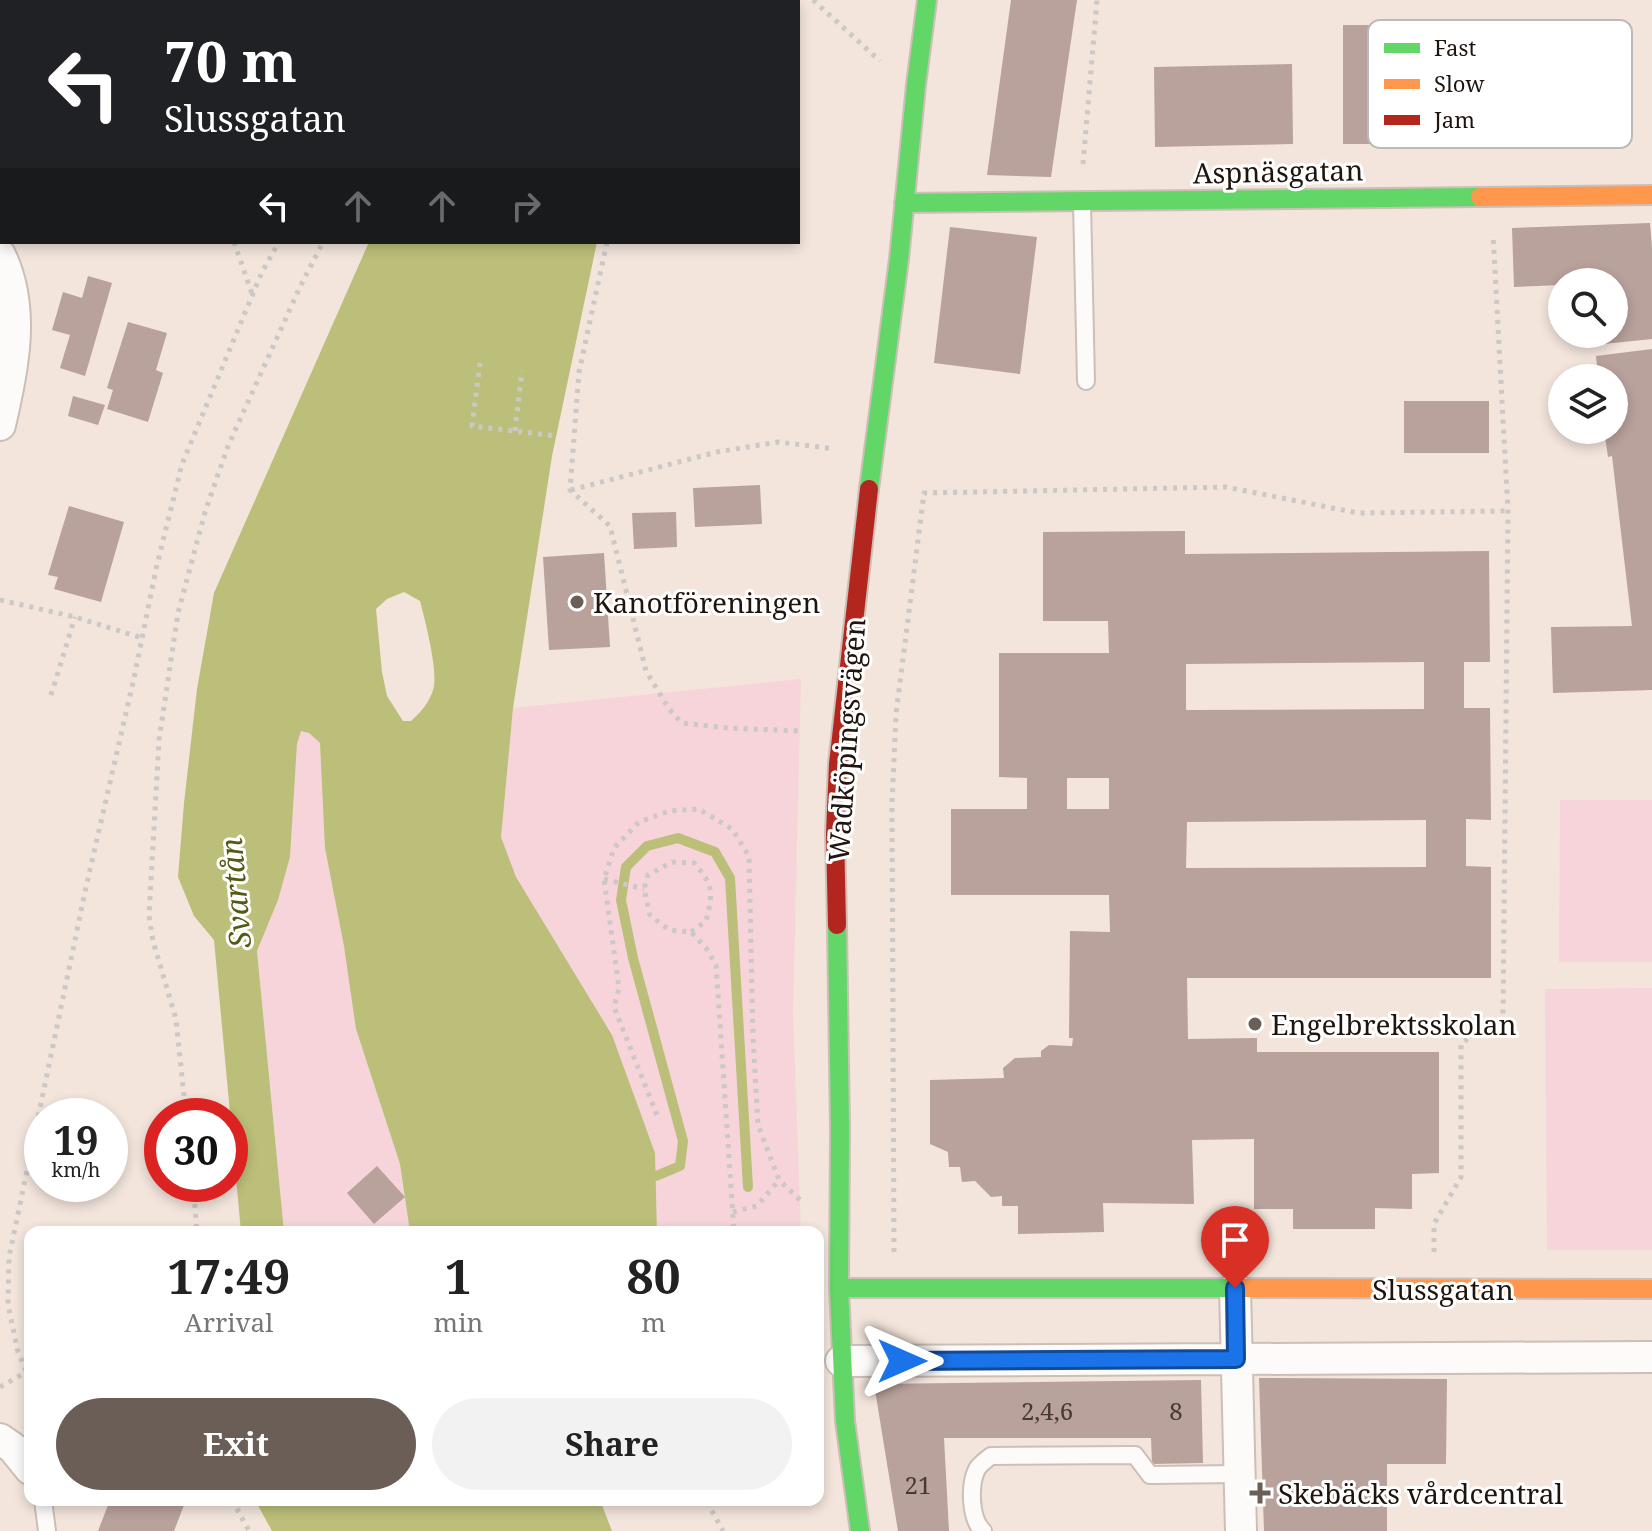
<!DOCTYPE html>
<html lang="en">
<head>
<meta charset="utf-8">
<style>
	body { margin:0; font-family:"Noto Serif",serif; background:#f2f2f2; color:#222; height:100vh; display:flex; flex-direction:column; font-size:30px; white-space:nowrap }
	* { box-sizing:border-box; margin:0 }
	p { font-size:26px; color:#767676 }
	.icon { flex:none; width:44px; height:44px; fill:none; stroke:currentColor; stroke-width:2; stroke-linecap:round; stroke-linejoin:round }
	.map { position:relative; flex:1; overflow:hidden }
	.drawer { position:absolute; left:24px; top:1226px; width:800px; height:280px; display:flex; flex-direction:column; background:#fff; border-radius:16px; box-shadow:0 4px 12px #0003 }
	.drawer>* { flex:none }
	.top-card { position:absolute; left:0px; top:0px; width:800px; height:244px; box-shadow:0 4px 12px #0003; background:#202124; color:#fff; overflow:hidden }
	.fabs { position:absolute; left:1548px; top:268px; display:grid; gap:16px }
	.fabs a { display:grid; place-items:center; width:80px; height:80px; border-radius:50%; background:#fff; box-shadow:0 4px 12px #0003; font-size:40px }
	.speed { position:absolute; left:24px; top:1098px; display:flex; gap:16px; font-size:40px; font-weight:700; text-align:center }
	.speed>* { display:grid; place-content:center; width:104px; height:104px; border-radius:50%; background:#fff; box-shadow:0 4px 12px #0003; line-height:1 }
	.speed small { font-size:20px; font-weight:400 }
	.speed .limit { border:12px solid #d22; background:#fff; color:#111 }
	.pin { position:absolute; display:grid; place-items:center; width:68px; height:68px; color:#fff; margin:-82px -34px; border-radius:50% 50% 50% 0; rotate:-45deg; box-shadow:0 0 8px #0007 }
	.pin .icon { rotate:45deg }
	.me { position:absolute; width:88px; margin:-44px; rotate:90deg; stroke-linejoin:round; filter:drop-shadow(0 0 6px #0008) }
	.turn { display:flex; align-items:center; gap:28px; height:168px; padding:0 32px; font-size:36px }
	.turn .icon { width:104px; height:104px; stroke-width:2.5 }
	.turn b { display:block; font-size:56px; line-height:68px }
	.lanes { display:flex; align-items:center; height:76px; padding:0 32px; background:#0003; justify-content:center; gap:40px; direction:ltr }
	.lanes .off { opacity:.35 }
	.eta { display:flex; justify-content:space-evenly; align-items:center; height:136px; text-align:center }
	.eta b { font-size:48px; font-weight:700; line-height:56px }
	.primary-button { display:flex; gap:16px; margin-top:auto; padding:16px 32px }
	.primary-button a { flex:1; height:92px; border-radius:48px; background:#6a5e56; color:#fff; font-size:32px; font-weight:700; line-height:92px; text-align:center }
	.primary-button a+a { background:#f2f2f2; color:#222 }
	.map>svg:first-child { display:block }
	.green { fill:#f6d4da }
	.water { fill:#bcbf7a; fill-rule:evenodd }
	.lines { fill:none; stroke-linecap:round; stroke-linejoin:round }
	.stream { stroke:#bcbf7a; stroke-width:10 }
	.building { fill:#b9a19c; fill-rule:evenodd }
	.lane-casing { stroke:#cbbfb7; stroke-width:20 }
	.street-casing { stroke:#cbbfb7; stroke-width:34 }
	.fast-casing { stroke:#cbbfb7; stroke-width:22 }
	.slow-casing { stroke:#cbbfb7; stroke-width:22 }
	.jam-casing { stroke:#cbbfb7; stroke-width:22 }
	.path { stroke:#ccc8c5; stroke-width:5; stroke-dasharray:4 6; stroke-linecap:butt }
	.lane { stroke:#fdfbfa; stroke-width:16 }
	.street { stroke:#fdfbfa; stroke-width:30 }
	.fast { stroke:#63d668; stroke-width:18 }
	.slow { stroke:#ff974d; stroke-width:18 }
	.jam { stroke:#b3261e; stroke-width:18 }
	.route-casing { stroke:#114b97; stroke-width:20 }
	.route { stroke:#1a73e8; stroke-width:14 }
	.poi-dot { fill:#6a5e56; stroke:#fff; stroke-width:3 }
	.labels { text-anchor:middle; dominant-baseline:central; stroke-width:6; stroke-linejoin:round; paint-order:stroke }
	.number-label { font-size:24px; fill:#463832 }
	.street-label { font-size:28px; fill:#20150e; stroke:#fff }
	.poi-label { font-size:28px; fill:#20150e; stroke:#fff; text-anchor:start }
	.water-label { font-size:30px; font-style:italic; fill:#545a14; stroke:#fff }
	.key { fill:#fff; stroke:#bcb9b7; stroke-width:2 }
	.key-label { font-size:22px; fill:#20150e }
</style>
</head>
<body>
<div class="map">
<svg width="1652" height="1531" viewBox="0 0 1652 1531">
	<rect width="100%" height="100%" fill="#f3e5dc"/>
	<path class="green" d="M801,679l-8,334 8,219h-144l-2,-79 -139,-276 -17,-42 14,-127z
		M300,731l9,2 11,10 36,286 44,135 10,68h-126l-27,-281 21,-51 12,-43 7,-113z
		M1560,800h92v162h-93z
		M1652,988v262h-105l-2,-261z"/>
	<path class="water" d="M369,242h228l-45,214 -39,252 -12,129 15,40 96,158 43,118 2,79h-247l-10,-68 -44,-135 -12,-83 -19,-98 -5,-105 -11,-10 -8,-2 -4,13 -7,113 -12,43 -21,51 27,281h-43l-27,-292 -20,-24 -16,-39 6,-74 13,-114 17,-96zM404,592l16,9c5,19 19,72 13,89 -4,13 -12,22 -22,31h-8l-16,-25 -5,-24 -6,-63 11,-10z
		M255,1500h345l12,31h-340z"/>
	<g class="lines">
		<path class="stream" d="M656,1176l24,-10 3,-25 -50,-183 -12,-58 5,-33 21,-21 31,-8 37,14 15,26 18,309"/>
	</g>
	<path class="building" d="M1011,0h66l-26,177 -64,-2z
		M1343,25h72l1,119h-73z
		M1292,64l1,80 -138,3 -1,-80z
		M1650,223l2,25v91l-48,5 -1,-10h11v-52h-52v3l-48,2 -2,-59z
		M950,227l87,10 -17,137 -86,-11z
		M88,276l24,7 -27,93 -25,-8 10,-33 -18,-5 11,-38 19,6z
		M128,322l39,11 -11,37 7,3 -15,49 -41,-13 6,-19 -6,-2z
		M1652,349v341l-99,3 -2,-66 81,-1 -20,-170 -4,1 -4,-27h10v-52h-16l-2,-22z
		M73,396l32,9 -7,20 -30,-9z
		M1404,401h85v52h-85z
		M760,485l2,39 -67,3 -2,-39z
		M69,506l55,16 -23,80 -47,-13 4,-12 -10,-2z
		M676,512l1,35 -43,2 -2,-36z
		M1185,531v23l304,-3 1,111h-26v46h26l1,112 -25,-1v47l25,1v111h-304l1,61 69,-1v14h182v121l-27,1v35l-37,-1v21h-82v-20h-39v-70l-62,1 2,64 -91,-1 1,29 -86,2v-28h-16v-10l-11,1 -16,-16 -13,1 -2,-15h-11l-1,-15 -18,-8v-64l74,-2 -1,-10 12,-10 26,-1v-6l8,-6 23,1 1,-8h-4l1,-107 40,1 -1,-37h-158v-86h76v-31l-28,-1v-124h110l-1,-32h-65v-89zM1424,662v47l-238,1v-46zM1067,778h42v31h-42zM1426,820v47l-240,1 1,-46z
		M604,553l6,94 -61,3 -6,-93z
		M377,1166l28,31 -31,27 -27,-31z
		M1259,1378l188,1 -1,85h-59v67h-123z
		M1201,1380l2,83 -51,1 -1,-26h-207l5,93h-51l-24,-147z
		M110,1500h76l-12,31h-76z"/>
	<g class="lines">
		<defs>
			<path id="lane" d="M1082,203l4,178
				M43,1500l4,31
				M983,1531c-13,-12 -14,-46 -6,-62 3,-5 9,-9 14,-13l144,-1 15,20 89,-1"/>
			<path id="street" d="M0,255c26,53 13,115 0,170
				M1235,1288l6,243
				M841,1361l811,-4
				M0,1439l13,9 17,21"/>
			<path id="fast" d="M904,203l576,-6
				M0,229l2,-1
				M869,489l30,-230 17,-174 11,-85
				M837,925l3,204 -1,159 6,133 15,110
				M839,1288h403"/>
			<path id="slow" d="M176,2l1,-2
				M1480,197l172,-2
				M1242,1288l410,1"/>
			<path id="jam" d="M837,925l-2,-91 3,-70 31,-275"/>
		</defs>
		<use href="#lane" class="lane-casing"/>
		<use href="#street" class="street-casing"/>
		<use href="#fast" class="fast-casing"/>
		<use href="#slow" class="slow-casing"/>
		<use href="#jam" class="jam-casing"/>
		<path class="path" d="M813,0l67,61
			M97,2l1,-2
			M236,2l1,-2
			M429,2l1,-2
			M659,2v-2
			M0,111l2,1
			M1083,164l14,-164
			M234,242l18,52
			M607,242l-28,130 -9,118 40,36 36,145 23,38 13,14 45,5 76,3
			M480,363l-8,63 85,10
			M515,431l7,-60
			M571,490l146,-38 61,-10 57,7
			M0,600l75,17 67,21
			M51,695l24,-78
			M604,879l40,10
			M691,932l15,-11c7,-28 8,-36 -12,-58l-22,-1 -24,13 -4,14 6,26 19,15 22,2 15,16 10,17 18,267
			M657,1115l-43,-108 5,-19 -15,-109 10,-31 25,-26 30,-11 30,-2 33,20 17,27 4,181 5,88 21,55 21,20
			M186,1116l-10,-97 -23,-78 -4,-25 10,-176 19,-127 27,-101 23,-66 72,-159 23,-45
			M193,1184l4,48
			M733,1212l24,-6 22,-26
			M894,1252l-2,-448 4,-90 28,-221 302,-6 132,26 150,-2
			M1434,1252v-28l27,-47v-134l42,-24 5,-508 -15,-277
			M30,1380l-12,-28 -10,-47 1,-48 77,-370 48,-209 22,-109 26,-105 80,-192 17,-30
			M0,1387l30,-17
			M232,1500l17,31
			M707,1502l16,29"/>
		<use href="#lane" class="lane"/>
		<use href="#street" class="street"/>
		<use href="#fast" class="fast"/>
		<use href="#slow" class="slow"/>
		<use href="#jam" class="jam"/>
	</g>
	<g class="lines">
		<defs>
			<path id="route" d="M902,1361l334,-2 -1,-71"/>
		</defs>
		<use href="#route" class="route-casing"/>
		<use href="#route" class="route"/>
	</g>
	<g class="poi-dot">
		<circle cx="577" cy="602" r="8"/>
		<circle cx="1255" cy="1024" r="8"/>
		<path d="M1256 1481h8v8h8v8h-8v8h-8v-8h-8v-8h8z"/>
	</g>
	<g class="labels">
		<g class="number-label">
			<text x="1047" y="1410">2,4,6</text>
			<text x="1176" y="1410">8</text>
			<text x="918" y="1484">21</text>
		</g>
		<g class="street-label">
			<text transform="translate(1278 171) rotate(-1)">Aspnäsgatan</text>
			<text transform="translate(846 740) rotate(-86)">Wadköpingsvägen</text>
			<text x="1443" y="1289">Slussgatan</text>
		</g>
		<g class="poi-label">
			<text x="593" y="602">Kanotföreningen</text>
			<text x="1271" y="1024">Engelbrektsskolan</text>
			<text x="1278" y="1493">Skebäcks vårdcentral</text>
		</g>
		<g class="water-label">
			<text transform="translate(235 893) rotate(-95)">Svartån</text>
		</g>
	</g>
	<rect x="1368" y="20" width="264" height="128" rx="12" class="key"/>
	<rect x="1384" y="43" width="36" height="10" fill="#63d668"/>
	<rect x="1384" y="79" width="36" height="10" fill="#ff974d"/>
	<rect x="1384" y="115" width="36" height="10" fill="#b3261e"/>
	<g class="key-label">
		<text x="1434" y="56">Fast</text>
		<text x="1434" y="92">Slow</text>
		<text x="1434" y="128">Jam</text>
	</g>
</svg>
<div class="fabs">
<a><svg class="icon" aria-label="search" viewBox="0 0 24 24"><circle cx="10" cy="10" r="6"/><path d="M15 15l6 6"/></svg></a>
<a><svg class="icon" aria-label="layers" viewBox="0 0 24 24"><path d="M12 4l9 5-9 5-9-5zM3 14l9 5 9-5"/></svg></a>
</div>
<div class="speed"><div>19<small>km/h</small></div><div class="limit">30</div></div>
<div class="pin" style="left:1235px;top:1288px;background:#d93025"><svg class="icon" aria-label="arrive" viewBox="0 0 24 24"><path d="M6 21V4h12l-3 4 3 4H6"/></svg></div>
<svg class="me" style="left:902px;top:1361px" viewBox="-20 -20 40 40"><path d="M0-17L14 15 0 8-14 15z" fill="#1a73e8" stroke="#fff" stroke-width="4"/></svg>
<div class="top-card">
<div class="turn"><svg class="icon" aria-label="left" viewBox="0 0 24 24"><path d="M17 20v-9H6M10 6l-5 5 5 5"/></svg><div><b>70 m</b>Slussgatan</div></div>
<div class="lanes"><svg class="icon" aria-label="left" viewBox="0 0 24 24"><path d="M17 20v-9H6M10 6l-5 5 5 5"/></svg><svg class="icon off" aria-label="ahead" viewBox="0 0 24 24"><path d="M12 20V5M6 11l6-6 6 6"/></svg><svg class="icon off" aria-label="ahead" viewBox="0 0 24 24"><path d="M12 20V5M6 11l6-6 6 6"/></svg><svg class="icon off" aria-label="right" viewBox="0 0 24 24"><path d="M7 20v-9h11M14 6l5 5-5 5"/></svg></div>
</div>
<section class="drawer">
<div class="eta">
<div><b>17:49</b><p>Arrival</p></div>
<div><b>1</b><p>min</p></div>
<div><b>80</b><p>m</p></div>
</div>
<div class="primary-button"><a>Exit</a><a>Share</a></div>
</section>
</div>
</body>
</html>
